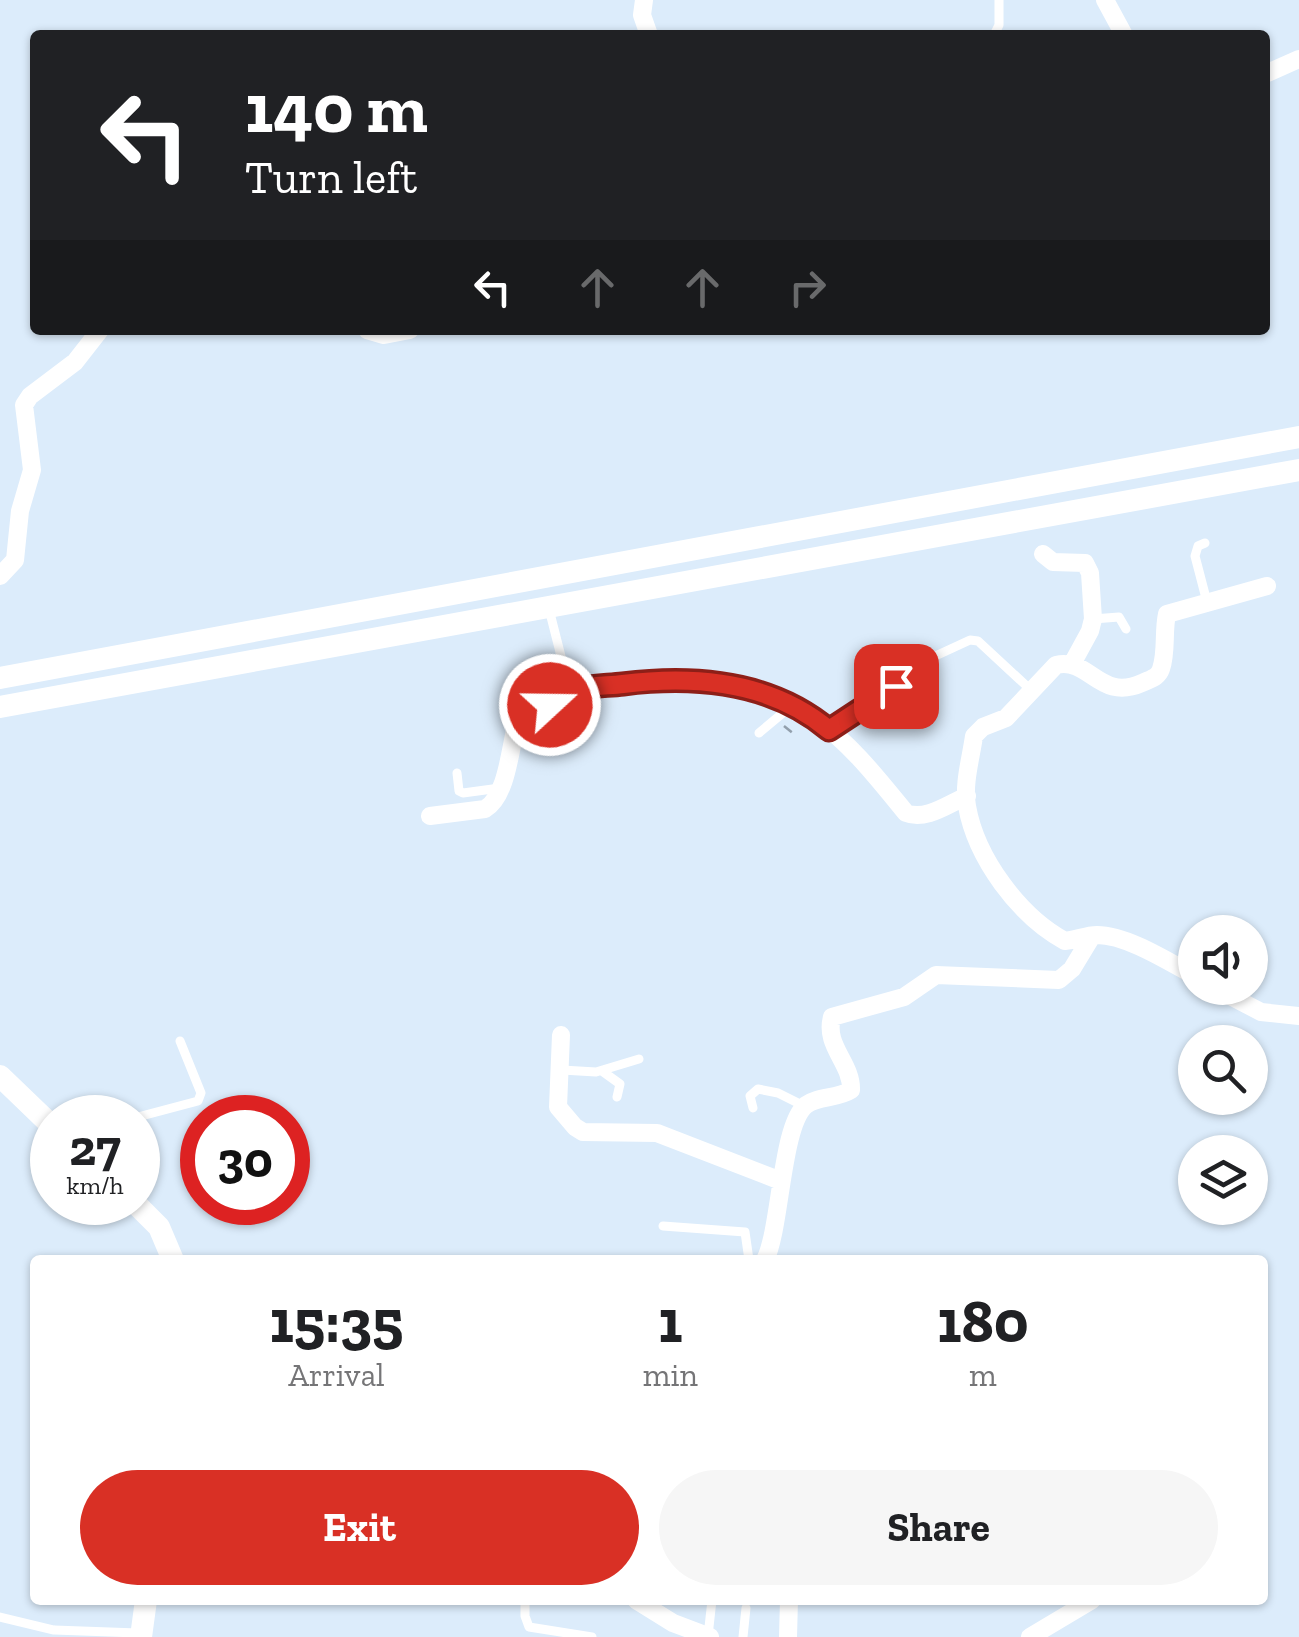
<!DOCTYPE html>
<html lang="en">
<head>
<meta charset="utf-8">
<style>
	body { margin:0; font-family:"Zilla Slab",serif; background:#f6f6f6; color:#202124; height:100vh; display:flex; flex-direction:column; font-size:38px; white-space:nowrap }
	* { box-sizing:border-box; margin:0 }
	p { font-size:32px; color:#757577 }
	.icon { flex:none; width:55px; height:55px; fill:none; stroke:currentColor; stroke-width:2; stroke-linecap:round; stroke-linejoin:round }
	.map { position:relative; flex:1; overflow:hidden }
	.details { position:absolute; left:30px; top:1255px; width:1238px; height:350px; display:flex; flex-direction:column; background:#fff; border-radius:10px; box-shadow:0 2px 8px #0004 }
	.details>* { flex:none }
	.top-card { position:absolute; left:30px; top:30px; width:1240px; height:305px; border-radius:10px; box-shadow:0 2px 8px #0004; background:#202124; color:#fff; overflow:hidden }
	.buttons { position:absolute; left:1178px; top:915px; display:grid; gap:20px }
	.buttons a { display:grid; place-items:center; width:90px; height:90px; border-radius:50%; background:#fff; box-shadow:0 2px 8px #0004; font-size:50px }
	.speed { position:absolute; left:30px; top:1095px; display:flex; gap:20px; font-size:50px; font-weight:700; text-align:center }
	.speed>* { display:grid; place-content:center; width:130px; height:130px; border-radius:50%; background:#fff; box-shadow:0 2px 8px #0004; line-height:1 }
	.speed small { font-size:25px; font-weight:400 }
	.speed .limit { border:15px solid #d22; background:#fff; color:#111 }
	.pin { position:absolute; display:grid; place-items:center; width:85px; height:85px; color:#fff; margin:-42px; border-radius:20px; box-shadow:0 5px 15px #0006 }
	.me { position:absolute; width:110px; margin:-55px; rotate:69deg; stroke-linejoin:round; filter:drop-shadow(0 0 8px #0008) }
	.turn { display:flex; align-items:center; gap:35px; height:210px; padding:0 50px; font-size:45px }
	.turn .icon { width:130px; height:130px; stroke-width:2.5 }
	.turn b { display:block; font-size:70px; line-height:85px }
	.lanes { display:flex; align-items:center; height:95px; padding:0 50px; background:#0003; justify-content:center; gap:50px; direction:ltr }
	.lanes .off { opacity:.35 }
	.eta { display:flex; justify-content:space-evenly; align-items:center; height:170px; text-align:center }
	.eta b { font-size:60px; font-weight:700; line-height:70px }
	.primary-button { display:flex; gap:20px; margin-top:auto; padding:20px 50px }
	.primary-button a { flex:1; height:115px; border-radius:60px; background:#d93025; color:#fff; font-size:40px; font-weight:700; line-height:115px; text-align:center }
	.primary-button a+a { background:#f6f6f6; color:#202124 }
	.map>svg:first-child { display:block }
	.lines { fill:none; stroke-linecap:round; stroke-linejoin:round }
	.path { stroke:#929fac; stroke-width:2.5; stroke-dasharray:10 5; stroke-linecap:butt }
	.service { stroke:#fff; stroke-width:9 }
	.minor { stroke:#fff; stroke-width:18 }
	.tertiary { stroke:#fff; stroke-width:22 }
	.route-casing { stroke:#8d1f18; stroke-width:25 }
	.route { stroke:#d93025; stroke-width:18 }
</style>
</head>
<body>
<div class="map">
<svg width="1299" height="1637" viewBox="0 0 1299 1637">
	<rect width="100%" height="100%" fill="#dcecfb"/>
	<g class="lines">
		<path class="path" d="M784,726l11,9"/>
		<path class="service" d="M994,35l5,-10v-25
			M1205,543l-7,3 -3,10 12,46
			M549,609l16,63 13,17
			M1093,619l26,-2 7,12
			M931,658l39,-18 8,1 54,50
			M506,692l14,29
			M829,730l67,-45
			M759,733l31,-26
			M457,773l2,18 4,2 37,-5
			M562,1070l34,2 43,-13
			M602,1071l18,13 -3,13
			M753,1108l-3,-12 8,-7 20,4 26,13
			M134,1118l64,-17 3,-8 -21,-52
			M95,1202v1
			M663,1226l82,6 4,28
			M525,1600v16l4,11 63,10
			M0,1617l54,13 84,3
			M708,1636l4,-36
			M743,1637l3,-29"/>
		<path class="minor" d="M644,0l-2,15 7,20
			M1105,0l19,35
			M1265,74l34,-15
			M367,330l17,5 26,-5
			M1043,554l10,8 32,1 5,10 3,46 -3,12 -18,33
			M0,576l15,-16 5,-49 12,-41 -8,-65 6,-9 45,-34 25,-32
			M430,816l55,-7c22,-13 25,-60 31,-83l4,-5c19,-10 41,-27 61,-32 71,-18 176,-13 236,31 36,26 61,59 89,93 20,8 42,-9 61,-17
			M1195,976c-26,-14 -68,-41 -98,-41 -11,0 -21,5 -32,6 -46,-25 -89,-83 -98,-135 -4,-22 4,-48 7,-70l9,-9 23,-9 50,-53c34,-8 43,37 86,18 8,-4 16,-5 19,-14 6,-17 2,-37 6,-55l100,-28
			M1215,988l46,24 38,4
			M561,1035l-3,72 17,20 8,5 74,1 124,48
			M765,1260c16,-31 16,-135 41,-155 12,-9 31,-6 45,-15 1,-27 -27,-44 -19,-73l72,-20 32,-22 123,5 13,-11 20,-33
			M636,1600l37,23 37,14
			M788,1637l1,-37
			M1030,1637l62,-37"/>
		<path class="tertiary" d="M0,678l1299,-241
			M0,707l1299,-237
			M0,1076l52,50
			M134,1202l25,25 14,33
			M141,1637l5,-37"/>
	</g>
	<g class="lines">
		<defs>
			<path id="route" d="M550,705c8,-5 17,-11 27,-15 13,-5 31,-4 46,-6 72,-9 149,-2 206,46l67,-44"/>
		</defs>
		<use href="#route" class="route-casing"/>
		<use href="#route" class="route"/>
	</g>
</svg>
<div class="buttons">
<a><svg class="icon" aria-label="sound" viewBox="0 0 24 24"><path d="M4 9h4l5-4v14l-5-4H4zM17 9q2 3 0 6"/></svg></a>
<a><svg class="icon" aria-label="search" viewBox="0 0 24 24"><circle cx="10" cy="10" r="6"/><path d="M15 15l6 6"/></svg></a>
<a><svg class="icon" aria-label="layers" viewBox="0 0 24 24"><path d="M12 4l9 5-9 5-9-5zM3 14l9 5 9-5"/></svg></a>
</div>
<div class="speed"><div>27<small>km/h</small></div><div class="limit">30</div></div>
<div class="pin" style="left:896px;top:686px;background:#d93025"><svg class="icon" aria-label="arrive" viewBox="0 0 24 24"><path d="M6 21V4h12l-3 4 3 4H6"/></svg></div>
<svg class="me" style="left:550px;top:705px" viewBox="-20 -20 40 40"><circle r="17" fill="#d93025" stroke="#fff" stroke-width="3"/><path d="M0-11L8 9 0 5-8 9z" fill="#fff"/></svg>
<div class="top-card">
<div class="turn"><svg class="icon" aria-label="left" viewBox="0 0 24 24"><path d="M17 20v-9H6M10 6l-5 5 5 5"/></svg><div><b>140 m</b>Turn left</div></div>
<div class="lanes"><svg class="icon" aria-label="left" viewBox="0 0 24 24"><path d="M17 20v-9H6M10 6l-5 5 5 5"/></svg><svg class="icon off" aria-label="ahead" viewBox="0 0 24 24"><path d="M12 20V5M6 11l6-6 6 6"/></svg><svg class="icon off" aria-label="ahead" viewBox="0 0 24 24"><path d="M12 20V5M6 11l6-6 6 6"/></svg><svg class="icon off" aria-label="right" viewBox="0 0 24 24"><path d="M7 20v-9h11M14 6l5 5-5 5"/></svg></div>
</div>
<section class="details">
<div class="eta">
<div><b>15:35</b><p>Arrival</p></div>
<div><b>1</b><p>min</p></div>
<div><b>180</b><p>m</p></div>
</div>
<div class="primary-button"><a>Exit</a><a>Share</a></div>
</section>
</div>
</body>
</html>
